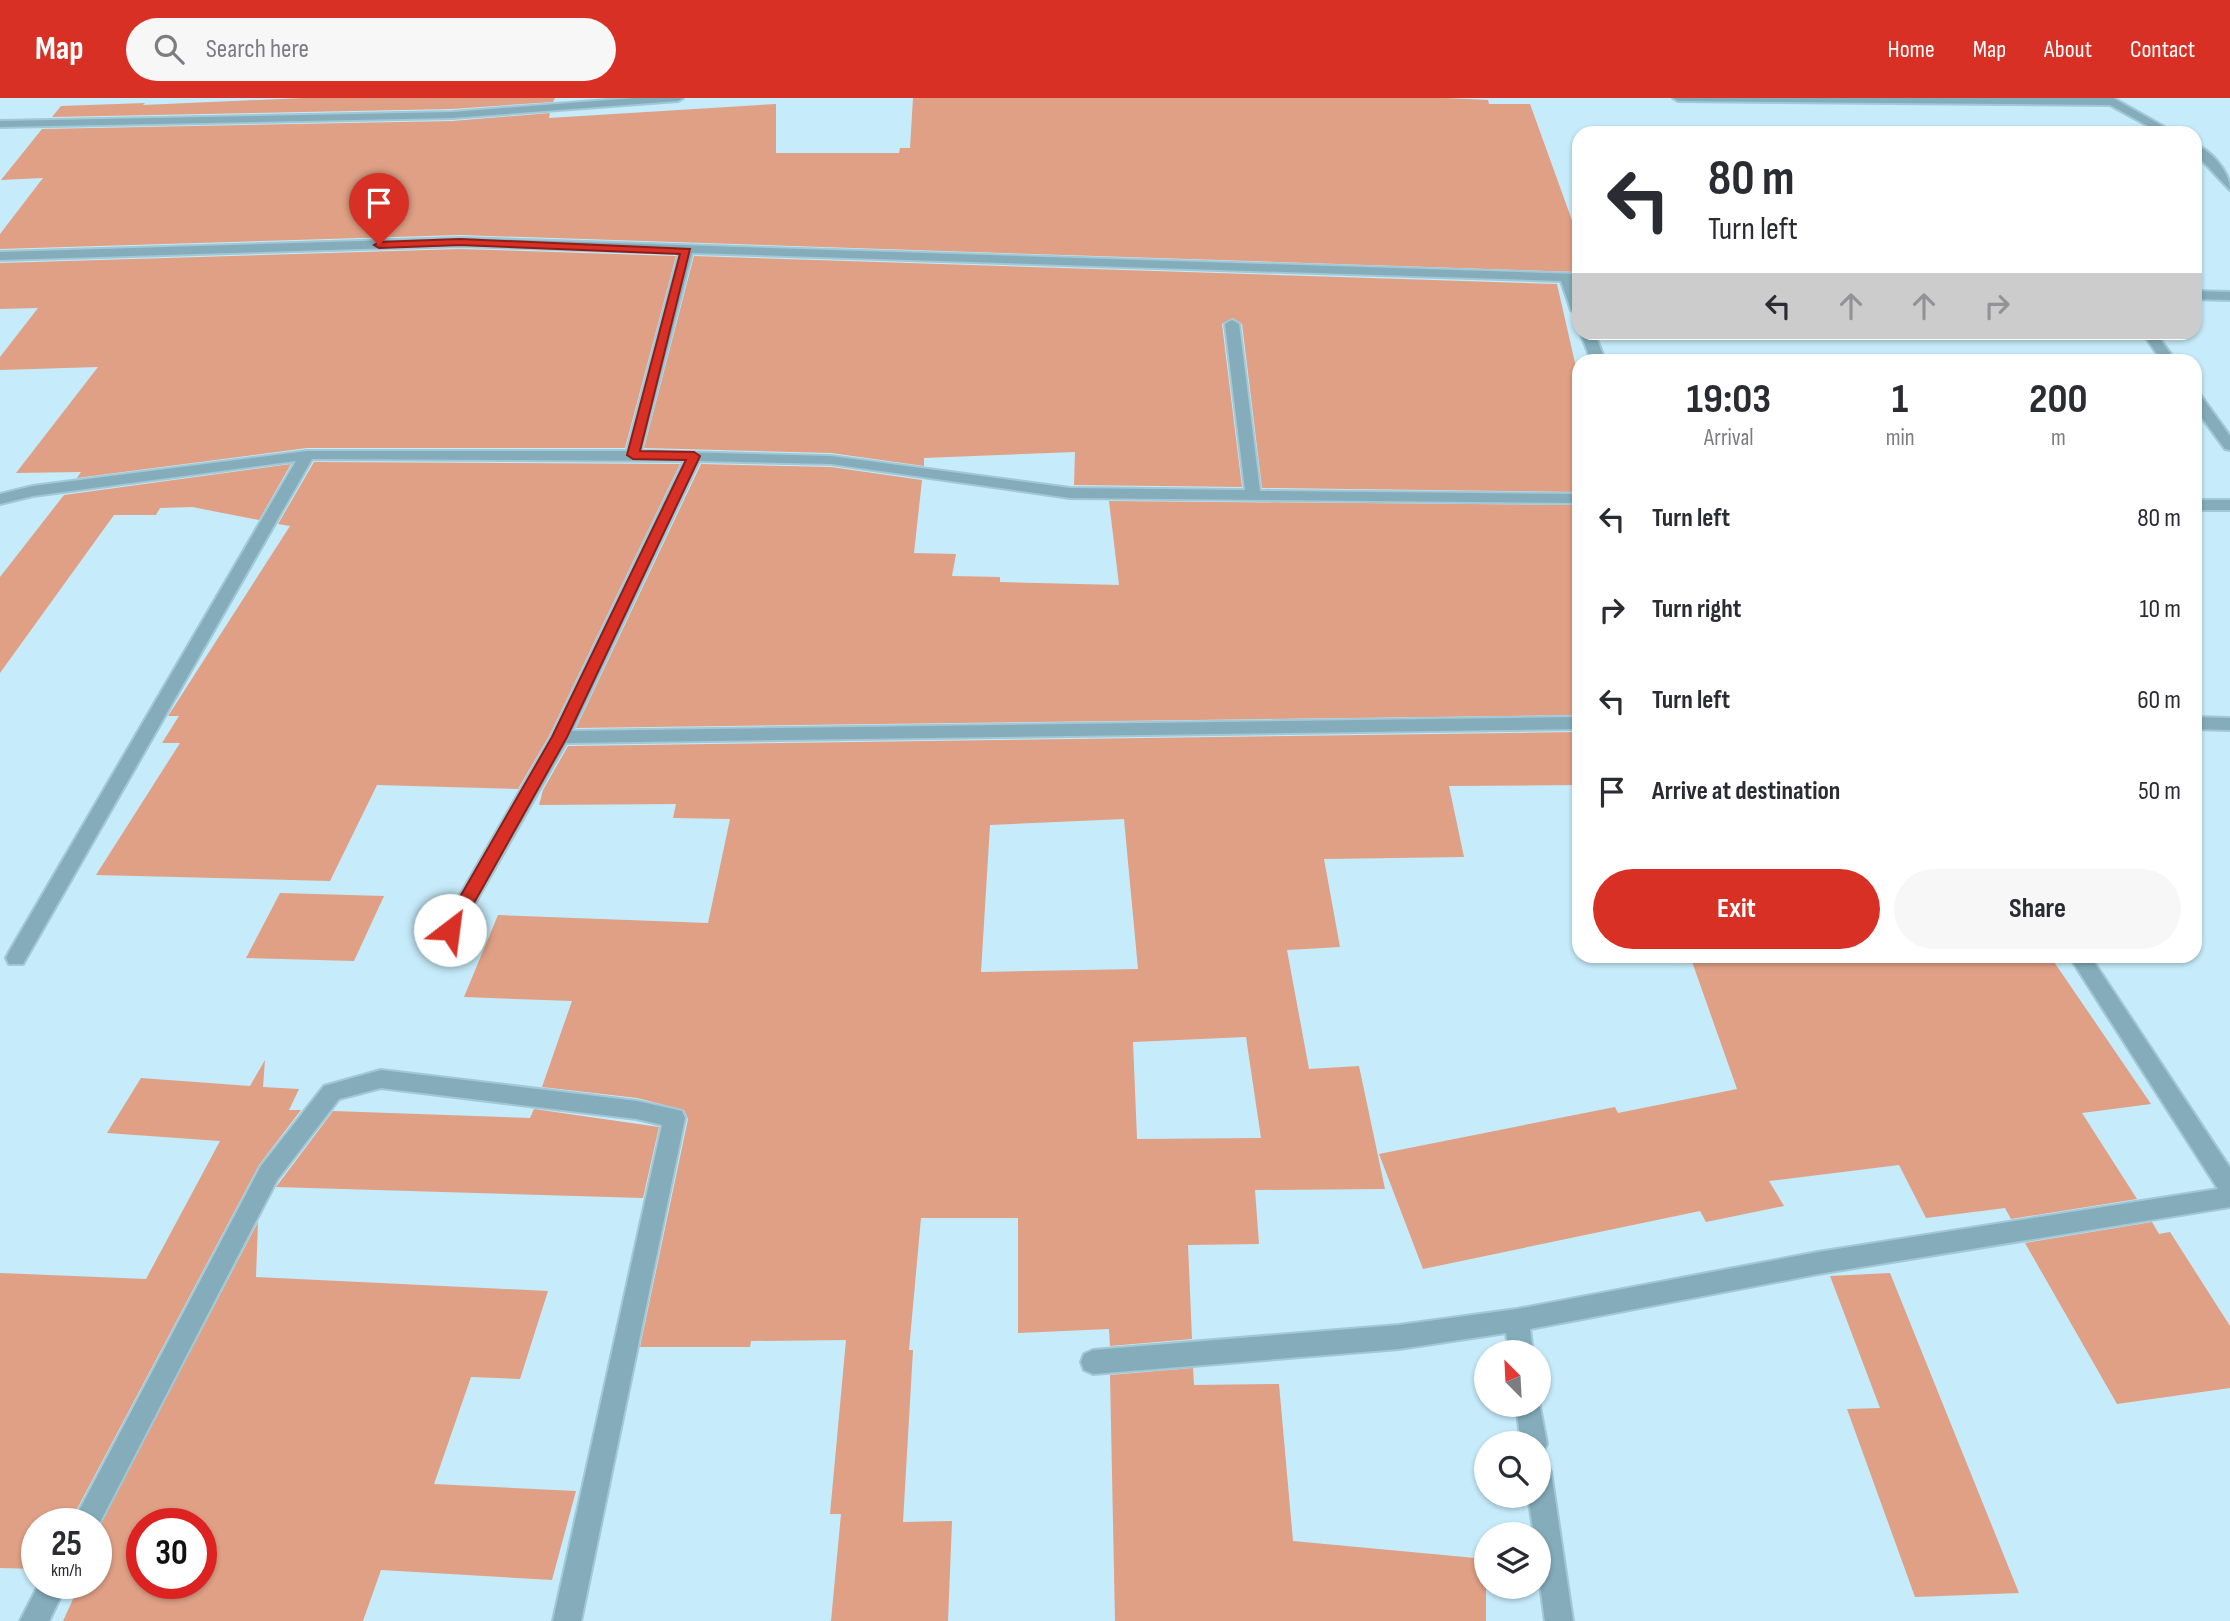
<!DOCTYPE html>
<html lang="en">
<head>
<meta charset="utf-8">
<style>
	body { margin:0; font-family:"Sofia Sans Condensed",sans-serif; background:#f7f7f7; color:#2b2b33; height:100vh; display:flex; flex-direction:column; font-size:26px; white-space:nowrap }
	* { box-sizing:border-box; margin:0 }
	p { font-size:23px; color:#7c7c81 }
	.icon { flex:none; width:38px; height:38px; fill:none; stroke:currentColor; stroke-width:2; stroke-linecap:round; stroke-linejoin:round }
	.map { position:relative; flex:1; overflow:hidden }
	.panel { position:absolute; left:1572px; top:256px; width:630px; height:609px; display:flex; flex-direction:column; background:#fff; border-radius:21px; box-shadow:0 2px 5px #0004 }
	.panel>* { flex:none }
	.banner { position:absolute; left:1572px; top:28px; width:630px; height:214px; border-radius:21px; box-shadow:0 2px 5px #0004; background:#fff; color:#2b2b33; overflow:hidden }
	.needle { width:46px; rotate:336deg }
	.fabs { position:absolute; left:1474px; top:1242px; display:grid; gap:14px }
	.fabs a { display:grid; place-items:center; width:77px; height:77px; border-radius:50%; background:#fff; box-shadow:0 2px 5px #0004; font-size:35px }
	.speed { position:absolute; left:21px; top:1410px; display:flex; gap:14px; font-size:35px; font-weight:700; text-align:center }
	.speed>* { display:grid; place-content:center; width:91px; height:91px; border-radius:50%; background:#fff; box-shadow:0 2px 5px #0004; line-height:1 }
	.speed small { font-size:18px; font-weight:400 }
	.speed .limit { border:10px solid #d22; background:#fff; color:#111 }
	.pin { position:absolute; display:grid; place-items:center; width:60px; height:60px; color:#fff; margin:-72px -30px; border-radius:50% 50% 50% 0; rotate:-45deg; box-shadow:0 0 7px #0007 }
	.pin .icon { rotate:45deg }
	.me { position:absolute; width:77px; margin:-38px; rotate:30deg; stroke-linejoin:round; filter:drop-shadow(0 0 5px #0008) }
	.turn { display:flex; align-items:center; gap:24px; height:147px; padding:0 21px; font-size:32px }
	.turn .icon { width:91px; height:91px; stroke-width:2.5 }
	.turn b { display:block; font-size:49px; line-height:60px }
	.lanes { display:flex; align-items:center; height:66px; padding:0 21px; background:#0003; justify-content:center; gap:35px; direction:ltr }
	.lanes .off { opacity:.35 }
	.eta { display:flex; justify-content:space-evenly; align-items:center; height:119px; text-align:center }
	.eta b { font-size:42px; font-weight:700; line-height:49px }
	.action { display:flex; gap:14px; margin-top:auto; padding:14px 21px }
	.action a { flex:1; height:80px; border-radius:42px; background:#d93025; color:#fff; font-size:28px; font-weight:700; line-height:80px; text-align:center }
	.action a+a { background:#f7f7f7; color:#2b2b33 }
	ul { padding:0; list-style:none }
	li { display:flex; align-items:center; gap:21px; height:91px; padding:0 21px }
	li div { flex:1 }
	li b { display:block; font-size:26px }
	li em { font-style:normal }
	header { display:flex; align-items:center; gap:42px; box-sizing:border-box; height:98px; padding:0 35px; background:#d93025; color:#fff }
	header strong { font-size:33px }
	nav { display:flex; gap:38px; margin-inline-start:auto; font-size:24px }
	.search { width:490px; height:63px; background:#f7f7f7; display:flex; align-items:center; gap:18px; box-sizing:border-box; padding:0 24px; border-radius:38px; color:#7c7c81; font-size:26px }
	.map>svg:first-child { display:block }
	.building { fill:#dfa085; fill-rule:evenodd }
	.lines { fill:none; stroke-linecap:round; stroke-linejoin:round }
	.minor-casing { stroke:#a1c8d7; stroke-width:4 }
	.minor { fill:#84acbb; fill-rule:evenodd }
	.route { fill:#d93025; stroke:#8d1f18; stroke-width:2 }
</style>
</head>
<body>
<header>
<strong>Map</strong>
<div class="search"><svg class="icon" aria-label="search" viewBox="0 0 24 24"><circle cx="10" cy="10" r="6"/><path d="M15 15l6 6"/></svg>Search here</div>
<nav><a>Home</a><a>Map</a><a>About</a><a>Contact</a></nav>
</header>
<div class="map">
<svg width="2230" height="1523" viewBox="0 0 2230 1523">
	<rect width="100%" height="100%" fill="#c6ebfa"/>
	<path class="building" d="M303,0h252l-2,4 -101,7 -400,8 9,-11 84,-3 -2,2z
		M913,0h533l42,2 1,4h41l48,133v35l-1118,-37 -460,14v-15l43,-56 -42,2 41,-51 410,-8 98,-8 -1,5 227,-14v49h123l1,-5h10z
		M460,151l216,7 -51,192h-318l-230,30 4,-6 -65,1 82,-106 -98,3v-13l38,-49 -38,1v-46z
		M694,158l863,28 21,92v116l-316,-4 -20,-164 -9,-6 -11,6 20,163 -168,-2 1,-33 -151,6v8l-93,-13 -187,-5z
		M314,364l366,2 -131,272 -31,53 -141,-4 -47,96 -234,-6 84,-132h-18l17,-27h-11l122,-190 -12,-2z
		M291,366l-32,56 -67,-13 -32,1 -4,7h-42l-114,158v-96l64,-82z
		M701,366l130,3 91,13 -8,73 42,1 -4,22 48,1v5l119,3 -10,-84 469,4v210l-1002,13z
		M1578,634v53l-129,1 15,71 -140,2 16,88 -53,3 22,119 50,-3 26,123 -130,1 4,54 -71,1 4,94 -82,7 -1,-17 -91,4v-115h-97l-12,132h4l-10,172 49,-1 -4,100h-117l10,-107h-11l16,-174 -95,1 -1,6h-110l48,-228 -4,-9 -47,-12 -95,-11 30,-86 -108,-4 34,-82 210,8 22,-104 -57,-1 3,-14 -137,1 4,-15 25,-44zM1124,721l14,150 -157,3 9,-147zM1246,939l15,101 -124,1 -4,-97z
		M280,795l104,3 -30,65 -108,-3z
		M1690,858h360l101,148 -69,9 55,86 -126,20 -6,-11 -79,10 -27,-53 -130,16 15,25 -78,16 -6,-11 -277,58 -44,-115 236,-47 3,6 119,-24z
		M265,962l-2,27 36,2 -10,21h12l-42,55 -190,359h-32v45l-37,-1v-295l146,6 74,-138 -113,-8 34,-55 109,8z
		M534,1011l125,18 -16,71 -367,-11 57,-76 197,7z
		M258,1124l-2,55 292,14 -28,88 -49,-2 -37,107 142,7 -24,89 -171,-10 -18,51h-300l17,-37h16v-52zM142,1426h59v60h-59z
		M2152,1124l7,12 11,-2 60,94v62l-113,16 -92,-161z
		M1890,1175l129,320 -104,4 -68,-188 33,-1 -50,-132z
		M1193,1270l1,17 85,-1 14,157 193,18v62h-371l-5,-246z"/>
	<g class="lines">
		<defs>
			<path id="minor" d="M634,0h49l-5,3 -226,17 -452,9v-6l452,-9z
				M1673,0h440l62,35h-14l-51,-28 -432,-4z
				M2194,46c17,6 36,28 36,46l-36,-38z
				M460,140l1118,36v8h-4l4,11v21l-7,-4 -10,-29 -869,-28 -51,198 190,5 239,32 175,2 -20,-166 7,-4 7,4 21,167 318,3v9l-508,-5 -239,-34 -132,-3 -127,270 1006,-14v12l-1012,14 -109,192h-14l-3,-5 111,-193 133,-276 -372,-2 -289,505h-14l-3,-6 3,-6 287,-491 -263,35 -33,8v-10l33,-8 274,-35h320l52,-198 -219,-7 -460,14v-8z
				M2194,193l36,1v8l-36,-1z
				M1580,234h14l11,28h-14z
				M2142,234h13l20,28h-14z
				M2194,294l5,1 31,43v14l-5,-1 -31,-42z
				M2194,402h36v10h-36z
				M2194,619l36,1v12l-36,-1z
				M2069,858h21l140,212v39l-412,67 -288,55 3,24h-24l-3,-20 -107,16 -306,25 -9,-4 -3,-8 3,-8 9,-4 306,-25 118,-16 301,-57 400,-63z
				M381,972l256,31 45,10 3,7 -104,503h-28l109,-496 -25,-6 -256,-31 -42,11 -62,81 -181,350v-6h-24l189,-358 63,-80z
				M1538,1299l9,47 -4,9 -5,2v-11h-17l-5,-39h22z
				M1538,1361l9,4 4,9 22,149h-28l-7,-51v-35h-4l-6,-39h10z
				M39,1486h28l-18,37h-29z"/>
		</defs>
		<use href="#minor" class="minor-casing"/>
		<use href="#minor" class="minor"/>
	</g>
	<path class="route" d="M460,141l230,10 -50,202 54,1 6,4 -133,281 -111,198 -6,2 -9,-7 111,-193 134,-277 -53,-1 -6,-4 53,-201 -220,-9 -81,3 -5,-3 5,-3z"/>
</svg>
<div class="fabs">
<a><svg class="needle" viewBox="-14 -14 28 28"><path d="M0-13l5 13h-10z" fill="#e53935"/><path d="M0 13l5-13h-10z" fill="#7c7c81"/></svg></a>
<a><svg class="icon" aria-label="search" viewBox="0 0 24 24"><circle cx="10" cy="10" r="6"/><path d="M15 15l6 6"/></svg></a>
<a><svg class="icon" aria-label="layers" viewBox="0 0 24 24"><path d="M12 4l9 5-9 5-9-5zM3 14l9 5 9-5"/></svg></a>
</div>
<div class="speed"><div>25<small>km/h</small></div><div class="limit">30</div></div>
<div class="pin" style="left:379px;top:147px;background:#d93025"><svg class="icon" aria-label="arrive" viewBox="0 0 24 24"><path d="M6 21V4h12l-3 4 3 4H6"/></svg></div>
<svg class="me" style="left:450px;top:832px" viewBox="-20 -20 40 40"><circle r="19" fill="#fff"/><path d="M0-13L10 11 0 6-10 11z" fill="#d93025"/></svg>
<div class="banner">
<div class="turn"><svg class="icon" aria-label="left" viewBox="0 0 24 24"><path d="M17 20v-9H6M10 6l-5 5 5 5"/></svg><div><b>80 m</b>Turn left</div></div>
<div class="lanes"><svg class="icon" aria-label="left" viewBox="0 0 24 24"><path d="M17 20v-9H6M10 6l-5 5 5 5"/></svg><svg class="icon off" aria-label="ahead" viewBox="0 0 24 24"><path d="M12 20V5M6 11l6-6 6 6"/></svg><svg class="icon off" aria-label="ahead" viewBox="0 0 24 24"><path d="M12 20V5M6 11l6-6 6 6"/></svg><svg class="icon off" aria-label="right" viewBox="0 0 24 24"><path d="M7 20v-9h11M14 6l5 5-5 5"/></svg></div>
</div>
<section class="panel">
<div class="eta">
<div><b>19:03</b><p>Arrival</p></div>
<div><b>1</b><p>min</p></div>
<div><b>200</b><p>m</p></div>
</div>
<ul>
<li><svg class="icon" aria-label="left" viewBox="0 0 24 24"><path d="M17 20v-9H6M10 6l-5 5 5 5"/></svg><div><b>Turn left</b></div><em>80 m</em></li>
<li><svg class="icon" aria-label="right" viewBox="0 0 24 24"><path d="M7 20v-9h11M14 6l5 5-5 5"/></svg><div><b>Turn right</b></div><em>10 m</em></li>
<li><svg class="icon" aria-label="left" viewBox="0 0 24 24"><path d="M17 20v-9H6M10 6l-5 5 5 5"/></svg><div><b>Turn left</b></div><em>60 m</em></li>
<li><svg class="icon" aria-label="arrive" viewBox="0 0 24 24"><path d="M6 21V4h12l-3 4 3 4H6"/></svg><div><b>Arrive at destination</b></div><em>50 m</em></li>
</ul>
<div class="action"><a>Exit</a><a>Share</a></div>
</section>
</div>
</body>
</html>
